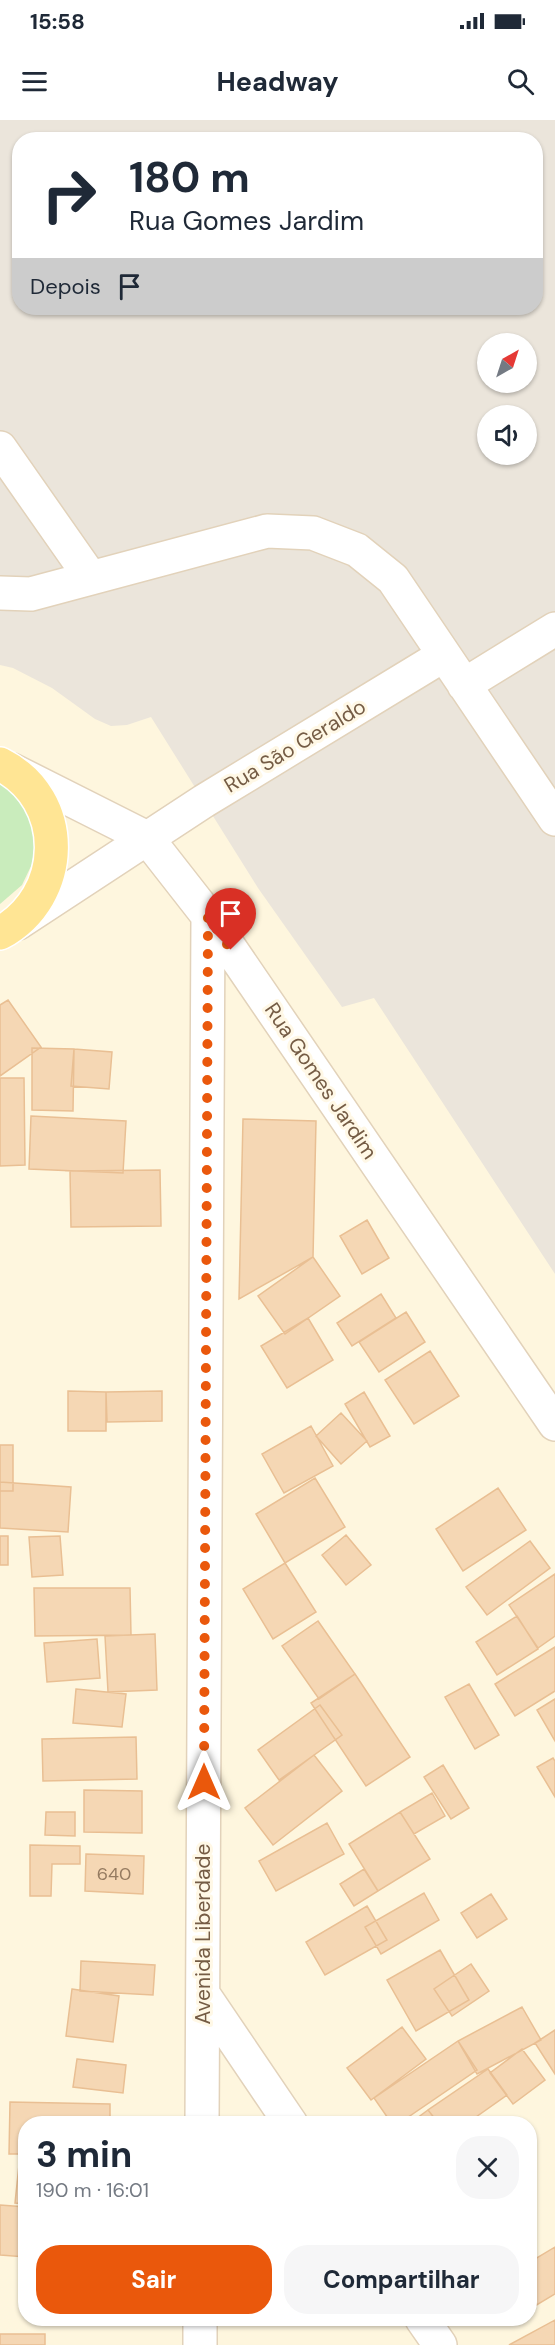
<!DOCTYPE html>
<html lang="pt">
<head>
<meta charset="utf-8">
<style>
	body { margin:0; font-family:"DM Sans",sans-serif; background:#f6f6f7; color:#1f2937; height:100vh; display:flex; flex-direction:column; font-size:22px; white-space:nowrap }
	* { box-sizing:border-box; margin:0 }
	p { font-size:20px; color:#747a83 }
	.icon { flex:none; width:33px; height:33px; fill:none; stroke:currentColor; stroke-width:2; stroke-linecap:round; stroke-linejoin:round }
	.map { position:relative; flex:1; overflow:hidden }
	.sheet { position:absolute; left:18px; top:1996px; width:519px; height:210px; display:flex; flex-direction:column; background:#fff; border-radius:24px; box-shadow:0 2px 4px #0004 }
	.sheet>* { flex:none }
	.hud { position:absolute; left:12px; top:12px; width:531px; height:183px; border-radius:24px; box-shadow:0 2px 4px #0004; background:#fff; color:#1f2937; overflow:hidden }
	.needle { width:39px; rotate:39deg }
	.tools { position:absolute; left:477px; top:213px; display:grid; gap:12px }
	.tools a { display:grid; place-items:center; width:60px; height:60px; border-radius:50%; background:#fff; box-shadow:0 2px 4px #0004; font-size:30px }
	.pin { position:absolute; display:grid; place-items:center; width:51px; height:51px; color:#fff; margin:-62px -26px; border-radius:50% 50% 50% 0; rotate:-45deg; box-shadow:0 0 6px #0007 }
	.pin .icon { rotate:45deg }
	.me { position:absolute; width:66px; margin:-33px; rotate:0deg; stroke-linejoin:round; filter:drop-shadow(0 0 4px #0008) }
	.turn { display:flex; align-items:center; gap:21px; height:126px; padding:0 18px; font-size:27px }
	.turn .icon { width:78px; height:78px; stroke-width:2.5 }
	.turn b { display:block; font-size:42px; line-height:51px }
	.then { display:flex; align-items:center; height:57px; padding:0 18px; background:#0003; gap:12px; font-size:22px }
	.round { display:grid; place-items:center; flex:none; width:63px; height:63px; border-radius:24px; background:#f6f6f7 }
	.overview { display:flex; align-items:center; justify-content:space-between; height:102px; padding:0 18px }
	h1 { font-size:36px; font-weight:700; line-height:45px }
	.cta { display:flex; gap:12px; margin-top:auto; padding:12px 18px }
	.cta a { flex:1; height:69px; border-radius:24px; background:#ea580c; color:#fff; font-size:24px; font-weight:700; line-height:69px; text-align:center }
	.cta a+a { background:#f6f6f7; color:#1f2937 }
	.status { display:flex; justify-content:space-between; align-items:center; height:42px; padding:0 30px; background:#fff; direction:ltr }
	.status svg { height:16px; fill:currentColor }
	header { display:flex; justify-content:space-between; align-items:center; height:78px; padding:0 18px; background:#fff; font-size:27px; font-weight:700 }
	.map>svg:first-child { display:block }
	.industrial { fill:#ebe5db; fill-rule:evenodd }
	.green { fill:#c9ecbc }
	.building { fill:#f5d7b4; stroke:#e9bf93; stroke-width:1.5 }
	.lines { fill:none; stroke-linecap:round; stroke-linejoin:round }
	.minor-casing { stroke:#e2d2ba; stroke-width:36 }
	.major-casing { stroke:#fff; stroke-width:36 }
	.minor { stroke:#fff; stroke-width:33 }
	.major { stroke:#ffe594; stroke-width:33 }
	.route { stroke:#ea580c; stroke-width:10; stroke-dasharray:0 18 }
	.labels { text-anchor:middle; dominant-baseline:central; stroke-width:6; stroke-linejoin:round; paint-order:stroke }
	.number-label { font-size:18px; fill:#957b61 }
	.street-label { font-size:21px; fill:#755c45; stroke:#fff8e6 }
</style>
</head>
<body>
<div class="status"><b>15:58</b><svg viewBox="0 0 49 12"><path d="M0 12V9h3v3zM5 12V6h3v6zM10 12V3h3v9zM15 12V0h3v12zM26 1h20v11H26zM47 4h2v5h-2z"/></svg></div>
<header><svg class="icon" aria-label="menu" viewBox="0 0 24 24"><path d="M4 6h16M4 12h16M4 18h16"/></svg>Headway<svg class="icon" aria-label="search" viewBox="0 0 24 24"><circle cx="10" cy="10" r="6"/><path d="M15 15l6 6"/></svg></header>
<div class="map">
<svg width="555" height="2225" viewBox="0 0 555 2225">
	<rect width="100%" height="100%" fill="#fef6de"/>
	<path class="industrial" d="M0,0h555v1154l-181,-276 -32,9 -84,-119 -107,-171 -24,8 -16,1 -16,-7 -43,-31 -39,-20 -13,-3zM20,20h516v168h-516zM488,224h38v38h-38zM488,296h38v38h-38z"/>
	<path class="green" d="M0,658l31,39 4,24 -3,23 -10,21 -22,19z"/>
	<path class="building" d="M8,880l33,47 -41,29v-71z
		M32,928l42,1 -1,62 -41,-1z
		M74,929l38,3 -3,37 -38,-3z
		M0,958h24l1,87 -25,1z
		M31,996l95,5 -3,52 -94,-4z
		M243,999l73,2 -3,136 -74,42z
		M160,1050l1,56 -90,1 -1,-56z
		M367,1100l22,38 -27,16 -22,-38z
		M313,1137l27,39 -55,38 -27,-38z
		M381,1174l15,24 -44,28 -15,-23z
		M406,1192l19,30 -46,30 -20,-30z
		M308,1198l25,42 -46,28 -26,-42z
		M430,1231l29,45 -45,28 -29,-44z
		M68,1271l38,1v39h-38z
		M162,1271v30l-55,1 -1,-30z
		M364,1272l26,44 -20,11 -25,-43z
		M341,1293l26,28 -26,23 -25,-28z
		M311,1306l22,40 -49,27 -22,-39z
		M0,1325h13v46h-13z
		M315,1358l30,49 -60,36 -29,-49z
		M0,1362l71,5 -3,45 -68,-4z
		M498,1368l28,42 -63,41 -27,-42z
		M346,1415l25,30 -25,20 -24,-30z
		M0,1416h8v29h-8z
		M60,1416l3,39 -31,2 -3,-40z
		M530,1421l20,27 -63,47 -21,-28z
		M285,1443l31,49 -43,27 -30,-50z
		M555,1454v62l-17,12 -29,-43z
		M34,1468h96l1,47 -96,1z
		M517,1496l21,33 -41,26 -21,-33z
		M318,1501l37,53 -36,25 -37,-53z
		M155,1514l2,56 -49,2 -3,-56z
		M97,1519l3,39 -53,4 -3,-39z
		M555,1527v44l-40,25 -20,-32z
		M355,1554l55,83 -44,29 -55,-83z
		M469,1564l30,51 -24,14 -30,-52z
		M76,1569l50,5 -4,33 -49,-4z
		M555,1579v42l-18,-31z
		M320,1585l22,30 -63,45 -21,-30z
		M136,1617l1,42 -94,2 -1,-42z
		M314,1635l28,36 -69,54 -28,-37z
		M553,1638l2,3v36l-18,-30z
		M443,1645l26,43 -18,11 -27,-42z
		M84,1670l58,1v42l-58,-1z
		M432,1673l13,23 -31,18 -14,-22z
		M46,1692h29v24l-30,-1z
		M400,1692l30,47 -52,32 -29,-47z
		M327,1703l17,31 -68,37 -17,-30z
		M30,1725l50,1v18h-28l-1,32h-21z
		M86,1734l58,2 -1,38 -58,-3z
		M364,1749l14,22 -24,15 -14,-22z
		M424,1773l15,27 -58,34 -16,-27z
		M491,1774l16,25 -30,19 -16,-25z
		M367,1786l20,34 -62,35 -19,-33z
		M440,1830l29,50 -53,31 -29,-51z
		M81,1841l74,4 -2,30 -73,-4z
		M471,1844l18,27 -37,25 -18,-27z
		M72,1869l47,7 -6,46 -47,-6z
		M522,1887l19,33 -64,34 -19,-33z
		M402,1907l24,32 -55,41 -24,-32z
		M555,1910v44l-20,-31z
		M458,1921l19,29 -79,54h-6l-18,-26z
		M522,1929l23,31 -32,24 -23,-31z
		M77,1939l49,6 -3,28 -50,-6z
		M488,1949l19,26 -41,29h-27l-11,-14z
		M10,1982l100,2v20h-84v30h-17z
		M428,1990l11,14h-30z
		M21,2026l5,1v57l-11,-1z
		M0,2085l26,2v50l-26,-2z
		M555,2127v47l-25,15v-47z
		M555,2200v25h-46z
		M0,2214h45v11h-45z"/>
	<g class="lines">
		<defs>
			<path id="minor" d="M0,328l91,130
				M0,473l31,1 236,-63 46,2 44,17 36,29 162,240
				M464,565l91,-56
				M12,650l135,68 61,78 347,508
				M18,803l186,-122 240,-146
				M203,1874l88,130
				M202,2004l6,-1208
				M422,2199l18,26
				M200,2225v-26"/>
			<path id="major" d="M0,644c70,35 67,133 0,169"/>
		</defs>
		<use href="#minor" class="minor-casing"/>
		<use href="#major" class="major-casing"/>
		<use href="#minor" class="minor"/>
		<use href="#major" class="major"/>
	</g>
	<g class="lines">
		<path class="route" d="M204,1662l4,-866 23,34"/>
	</g>
	<g class="labels">
		<g class="number-label">
			<text x="114" y="1754">640</text>
		</g>
		<g class="street-label">
			<text transform="translate(295 626) rotate(-31)">Rua São Geraldo</text>
			<text transform="translate(321 961) rotate(56)">Rua Gomes Jardim</text>
			<text transform="translate(203 1814) rotate(-90)">Avenida Liberdade</text>
		</g>
	</g>
</svg>
<div class="tools">
<a><svg class="needle" viewBox="-14 -14 28 28"><path d="M0-13l5 13h-10z" fill="#e53935"/><path d="M0 13l5-13h-10z" fill="#747a83"/></svg></a>
<a><svg class="icon" aria-label="sound" viewBox="0 0 24 24"><path d="M4 9h4l5-4v14l-5-4H4zM17 9q2 3 0 6"/></svg></a>
</div>
<div class="pin" style="left:231px;top:830px;background:#d93025"><svg class="icon" aria-label="arrive" viewBox="0 0 24 24"><path d="M6 21V4h12l-3 4 3 4H6"/></svg></div>
<svg class="me" style="left:204px;top:1662px" viewBox="-20 -20 40 40"><path d="M0-17L14 15 0 8-14 15z" fill="#ea580c" stroke="#fff" stroke-width="4"/></svg>
<div class="hud">
<div class="turn"><svg class="icon" aria-label="right" viewBox="0 0 24 24"><path d="M7 20v-9h11M14 6l5 5-5 5"/></svg><div><b>180 m</b>Rua Gomes Jardim</div></div>
<div class="then">Depois<svg class="icon" aria-label="arrive" viewBox="0 0 24 24"><path d="M6 21V4h12l-3 4 3 4H6"/></svg></div>
</div>
<section class="sheet">
<div class="overview"><div><h1>3 min</h1><p>190 m · 16:01</p></div><a class="round"><svg class="icon" aria-label="close" viewBox="0 0 24 24"><path d="M6 6l12 12M18 6L6 18"/></svg></a></div>
<div class="cta"><a>Sair</a><a>Compartilhar</a></div>
</section>
</div>
</body>
</html>
